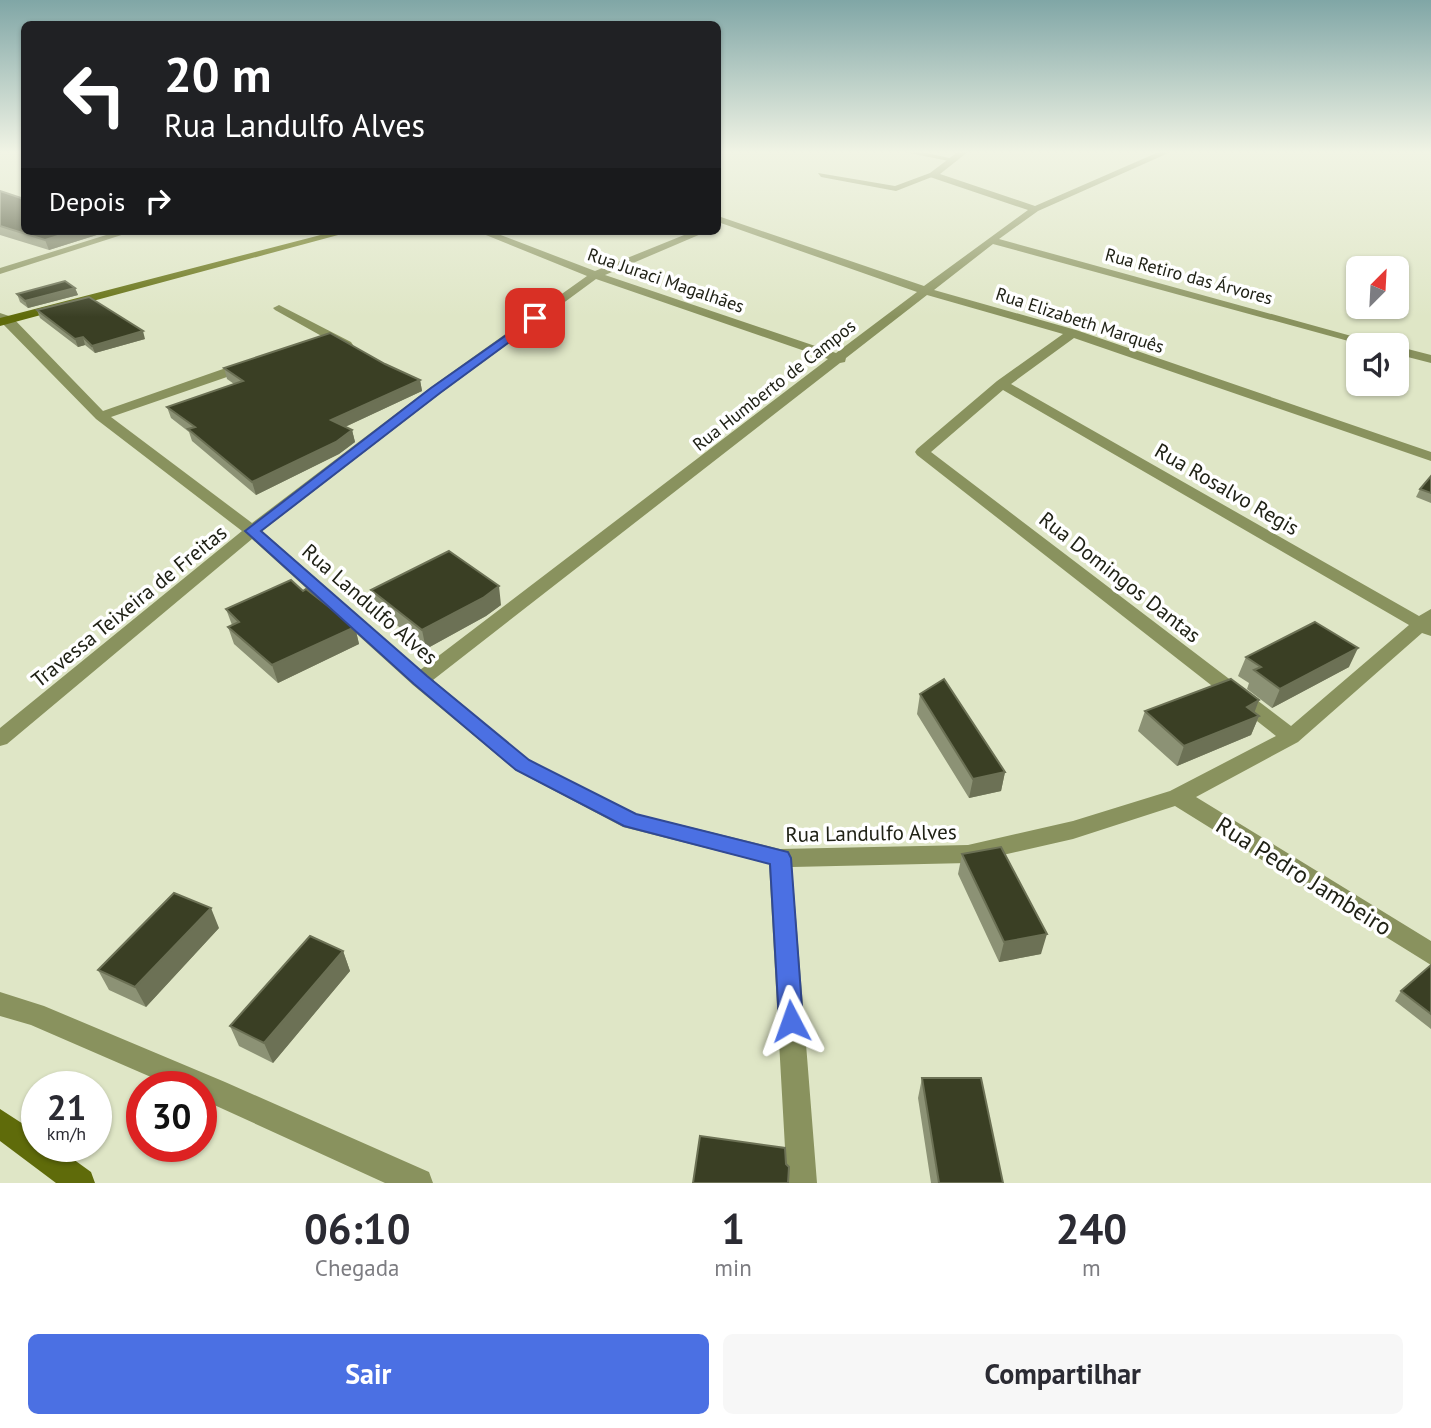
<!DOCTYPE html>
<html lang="pt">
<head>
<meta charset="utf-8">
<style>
	body { margin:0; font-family:"PT Sans",sans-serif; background:#f7f7f7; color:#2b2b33; height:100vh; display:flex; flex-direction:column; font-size:26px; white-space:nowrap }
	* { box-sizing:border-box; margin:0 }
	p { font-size:23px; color:#7c7c81 }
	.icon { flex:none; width:38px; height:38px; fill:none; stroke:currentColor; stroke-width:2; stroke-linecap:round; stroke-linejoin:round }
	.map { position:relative; height:1183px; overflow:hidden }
	.drawer { display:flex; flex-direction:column; background:#fff; flex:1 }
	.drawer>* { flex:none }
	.guide { position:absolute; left:21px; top:21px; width:700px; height:214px; border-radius:10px; box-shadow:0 2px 5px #0004; background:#202124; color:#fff; overflow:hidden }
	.needle { width:46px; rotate:24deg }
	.buttons { position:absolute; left:1346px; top:256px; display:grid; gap:14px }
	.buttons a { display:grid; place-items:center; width:63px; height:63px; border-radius:10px; background:#fff; box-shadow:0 2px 5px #0004; font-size:35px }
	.speed { position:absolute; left:21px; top:1071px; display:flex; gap:14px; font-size:35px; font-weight:700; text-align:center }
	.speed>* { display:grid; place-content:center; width:91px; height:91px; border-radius:50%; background:#fff; box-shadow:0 2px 5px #0004; line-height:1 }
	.speed small { font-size:18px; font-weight:400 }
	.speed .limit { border:10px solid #d22; background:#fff; color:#111 }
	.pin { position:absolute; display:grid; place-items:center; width:60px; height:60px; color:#fff; margin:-30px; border-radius:14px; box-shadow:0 4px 10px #0006 }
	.me { position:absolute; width:77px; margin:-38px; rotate:356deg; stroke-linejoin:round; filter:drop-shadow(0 0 5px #0008) }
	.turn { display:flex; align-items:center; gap:24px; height:147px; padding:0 28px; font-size:32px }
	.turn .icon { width:91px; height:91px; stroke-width:2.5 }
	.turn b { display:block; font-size:49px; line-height:60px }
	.then { display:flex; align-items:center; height:66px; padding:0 28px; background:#0003; gap:14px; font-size:26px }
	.eta { display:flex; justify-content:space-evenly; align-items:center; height:119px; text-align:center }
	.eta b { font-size:42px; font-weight:700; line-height:49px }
	.cta { display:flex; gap:14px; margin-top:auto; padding:14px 28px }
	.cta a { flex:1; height:80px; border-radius:10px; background:#4b70e3; color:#fff; font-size:28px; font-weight:700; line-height:80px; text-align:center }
	.cta a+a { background:#f7f7f7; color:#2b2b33 }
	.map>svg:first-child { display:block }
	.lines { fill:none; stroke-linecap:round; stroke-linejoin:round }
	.lane { fill:#89925e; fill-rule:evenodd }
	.street { fill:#89925e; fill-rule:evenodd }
	.secondary { fill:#5f6b0a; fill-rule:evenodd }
	.wall { fill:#8c9275 }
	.shaded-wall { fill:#6c7155 }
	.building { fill:#3a3f24; stroke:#6c7155; stroke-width:2 }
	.route { fill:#4b70e3; stroke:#314994; stroke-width:2 }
	.labels { text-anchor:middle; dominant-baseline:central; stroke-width:7; stroke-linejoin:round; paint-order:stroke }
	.far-street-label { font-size:18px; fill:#202216; stroke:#fff }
	.street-label { font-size:21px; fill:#202216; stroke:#fff }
	.near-street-label { font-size:24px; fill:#202216; stroke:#fff }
</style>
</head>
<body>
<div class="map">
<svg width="1431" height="1183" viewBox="0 0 1431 1183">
	<rect width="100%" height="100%" fill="#dfe6c6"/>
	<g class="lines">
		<path class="lane" d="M899,151h19l40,9 -4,2z
			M818,173l77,13 35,-13 7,2 -41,16 -75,-14z"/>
		<path class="street" d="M959,151h10l-29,23 95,32 126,-55h12l-135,60 -39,28 385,106h-21l-370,-101 -59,46 142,40 355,122v9l-357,-123 -63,46 408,232 12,-7v27l-9,-3 -124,109 -102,55 235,144v24l-256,-159 -102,33 -105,24 -176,4 25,316h-30l-18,-319 -146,-37 -108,-57 -102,-85 -161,-146 -245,205 -7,2v-18l242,-197 -146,-112 -96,-98v-8l12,4 91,94 140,-49h10v6l-142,49 141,106 179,-136 156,-111 -111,-45h14l105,40 99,-40h14l-103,44 231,78 81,-61 -199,-70v-6l206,70 104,-76 -98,-33v-4zM596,279l232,80 -408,311 -158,-139 179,-138zM927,295l136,39 -66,47 -80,68 -2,3 2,3 359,281 -106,55 -97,30 -105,24 -188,4 -143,-35 -108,-54 -96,-80 407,-317 5,-1 1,-4zM1003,390l406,235 -118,101 -360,-274z
			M119,231h15l-134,43v-6z
			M279,305l72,37 2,3 -2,3h-8l-68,-38 -2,-2z
			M1396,346l35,9v8l-35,-9z
			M0,992l44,14 181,76 204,90 4,11h-48l-184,-84v-12h-27l-143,-62 -31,-9z"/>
		<path class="secondary" d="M336,231h17l-353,95v-8z
			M0,1109l37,24v13h18l36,26 4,11h-39l-56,-42z"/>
	</g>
	<path class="wall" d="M0,191l103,42 -54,17 -49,-15z
		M75,288l3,7 -50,13 -8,-6 -3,-8z
		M37,310l108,29 -50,14 -10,-8 -7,2 -38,-29z
		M385,364l35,16 2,11 -77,36 7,3 3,12 -16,12 -83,41 -64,-54 -3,-9 -18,-14 -4,-11 67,-23 -7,-5 -3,-11z
		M1431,476v27l-15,-6 4,-8z
		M371,590l130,15 -15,11 -60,33 -50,-41z
		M303,591l52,36 4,17 -81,39 -44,-39 -6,-17 4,-2 -6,-16z
		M1246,657l103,10 -77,41 -25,-19 2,-6 -11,-7z
		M920,694l85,78 -4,19 -32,7 -52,-84z
		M1259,700l-5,12 5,4 -8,19 -74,31 -39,-35 7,-20z
		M962,854l79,100 -42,8 -41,-88z
		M219,928l-73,79 -37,-17 -11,-20z
		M343,951l7,20 -77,92 -34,-17 -9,-20z
		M1431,965v64l-36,-28 6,-10z
		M922,1078l81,105h-72l-13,-85z"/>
	<path class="shaded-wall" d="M74,231h28l1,2 -54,17 -4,-10z
		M75,288l3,7 -50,13 -3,-7z
		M143,331l2,8 -50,14 -3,-7z
		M83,337l2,8 -7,2 -3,-8z
		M420,380l2,11 -88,41 -3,-12z
		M352,430l3,12 -16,12 -83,41 -4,-13z
		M499,586l2,19 -15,11 -60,33 -4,-19z
		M355,627l4,17 -81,39 -6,-18z
		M1358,648l-9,19 -77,41 8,-19z
		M1259,700l-7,19 7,-3 -8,19 -74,31 7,-20z
		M1005,772l-4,19 -32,7 4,-19z
		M211,908l8,20 -73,79 -11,-20z
		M1047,934l-6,20 -42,8 5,-20z
		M343,951l7,20 -77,92 -9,-20z"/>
	<path class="building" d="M0,191l24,8v32h50l-29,9 -45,-14z
		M65,281l10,7 -50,13 -8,-7z
		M89,297l54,34 -51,15 -9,-9 -8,2 -38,-29z
		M330,333l55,31 35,16 -89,40 21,10 -16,12 -84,40 -64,-53 7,-2 -28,-20 76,-26 -19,-13z
		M1431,476v17l-11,-4z
		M449,551l50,35 -16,12 -61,32 -51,-40z
		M291,580l12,11 3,-2 49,38 -83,38 -44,-38 11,-5 -13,-13z
		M1315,622l43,26 -78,41 -26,-19 7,-3 -15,-10z
		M944,679l61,93 -32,7 -53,-85z
		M1231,679l28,21 -12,7 12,9 -75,30 -39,-35z
		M1001,847l46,87 -43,8 -42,-88z
		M174,893l37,15 -76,79 -37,-17z
		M310,936l33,15 -79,92 -34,-17z
		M1431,965v49l-30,-23z
		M922,1078h59l22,105h-64z
		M700,1136l85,12 1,16 3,3 -1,16h-95z"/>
	<linearGradient id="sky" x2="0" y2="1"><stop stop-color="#80a6a6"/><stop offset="0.48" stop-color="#f1f4e5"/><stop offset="1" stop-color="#f1f4e5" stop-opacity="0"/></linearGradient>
	<rect width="1431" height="317" fill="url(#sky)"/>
	<path class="route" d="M535,315l6,3 -2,2 -99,73 -179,138 166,145 102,84 107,54 152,38 3,6 12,163 -3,7 -9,4 -8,-4 -4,-7 -9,-157 -146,-38 -108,-56 -102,-86 -169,-153 186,-143z"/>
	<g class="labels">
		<g class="far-street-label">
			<text transform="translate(1189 276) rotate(15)">Rua Retiro das Árvores</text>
			<text transform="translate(666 280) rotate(19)">Rua Juraci Magalhães</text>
			<text transform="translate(1080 320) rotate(18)">Rua Elizabeth Marquês</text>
			<text transform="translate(774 385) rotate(-38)">Rua Humberto de Campos</text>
		</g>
		<g class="street-label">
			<text transform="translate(1227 489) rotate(30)">Rua Rosalvo Regis</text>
			<text transform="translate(1120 577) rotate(38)">Rua Domingos Dantas</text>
			<text transform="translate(370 604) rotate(41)">Rua Landulfo Alves</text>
			<text transform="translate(129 606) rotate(-39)">Travessa Teixeira de Freitas</text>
			<text transform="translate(871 833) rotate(-1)">Rua Landulfo Alves</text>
		</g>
		<g class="near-street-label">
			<text transform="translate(1304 876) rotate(32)">Rua Pedro Jambeiro</text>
		</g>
	</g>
</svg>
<div class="buttons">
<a><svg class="needle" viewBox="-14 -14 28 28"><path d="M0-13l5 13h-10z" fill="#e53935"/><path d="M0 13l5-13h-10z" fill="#7c7c81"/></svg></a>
<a><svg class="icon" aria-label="sound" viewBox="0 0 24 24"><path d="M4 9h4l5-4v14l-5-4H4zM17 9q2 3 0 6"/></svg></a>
</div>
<div class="speed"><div>21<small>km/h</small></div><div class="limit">30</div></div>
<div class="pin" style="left:535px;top:318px;background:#d93025"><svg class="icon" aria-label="arrive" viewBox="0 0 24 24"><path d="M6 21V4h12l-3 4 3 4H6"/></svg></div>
<svg class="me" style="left:791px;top:1021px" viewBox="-20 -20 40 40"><path d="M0-17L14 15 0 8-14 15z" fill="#4b70e3" stroke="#fff" stroke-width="4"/></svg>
<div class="guide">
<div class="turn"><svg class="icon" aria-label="left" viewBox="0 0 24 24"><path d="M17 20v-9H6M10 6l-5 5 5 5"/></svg><div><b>20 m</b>Rua Landulfo Alves</div></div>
<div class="then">Depois<svg class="icon" aria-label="right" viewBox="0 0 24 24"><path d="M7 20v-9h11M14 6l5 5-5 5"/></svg></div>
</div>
</div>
<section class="drawer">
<div class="eta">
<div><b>06:10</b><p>Chegada</p></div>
<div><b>1</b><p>min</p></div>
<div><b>240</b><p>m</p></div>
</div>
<div class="cta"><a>Sair</a><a>Compartilhar</a></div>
</section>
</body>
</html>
